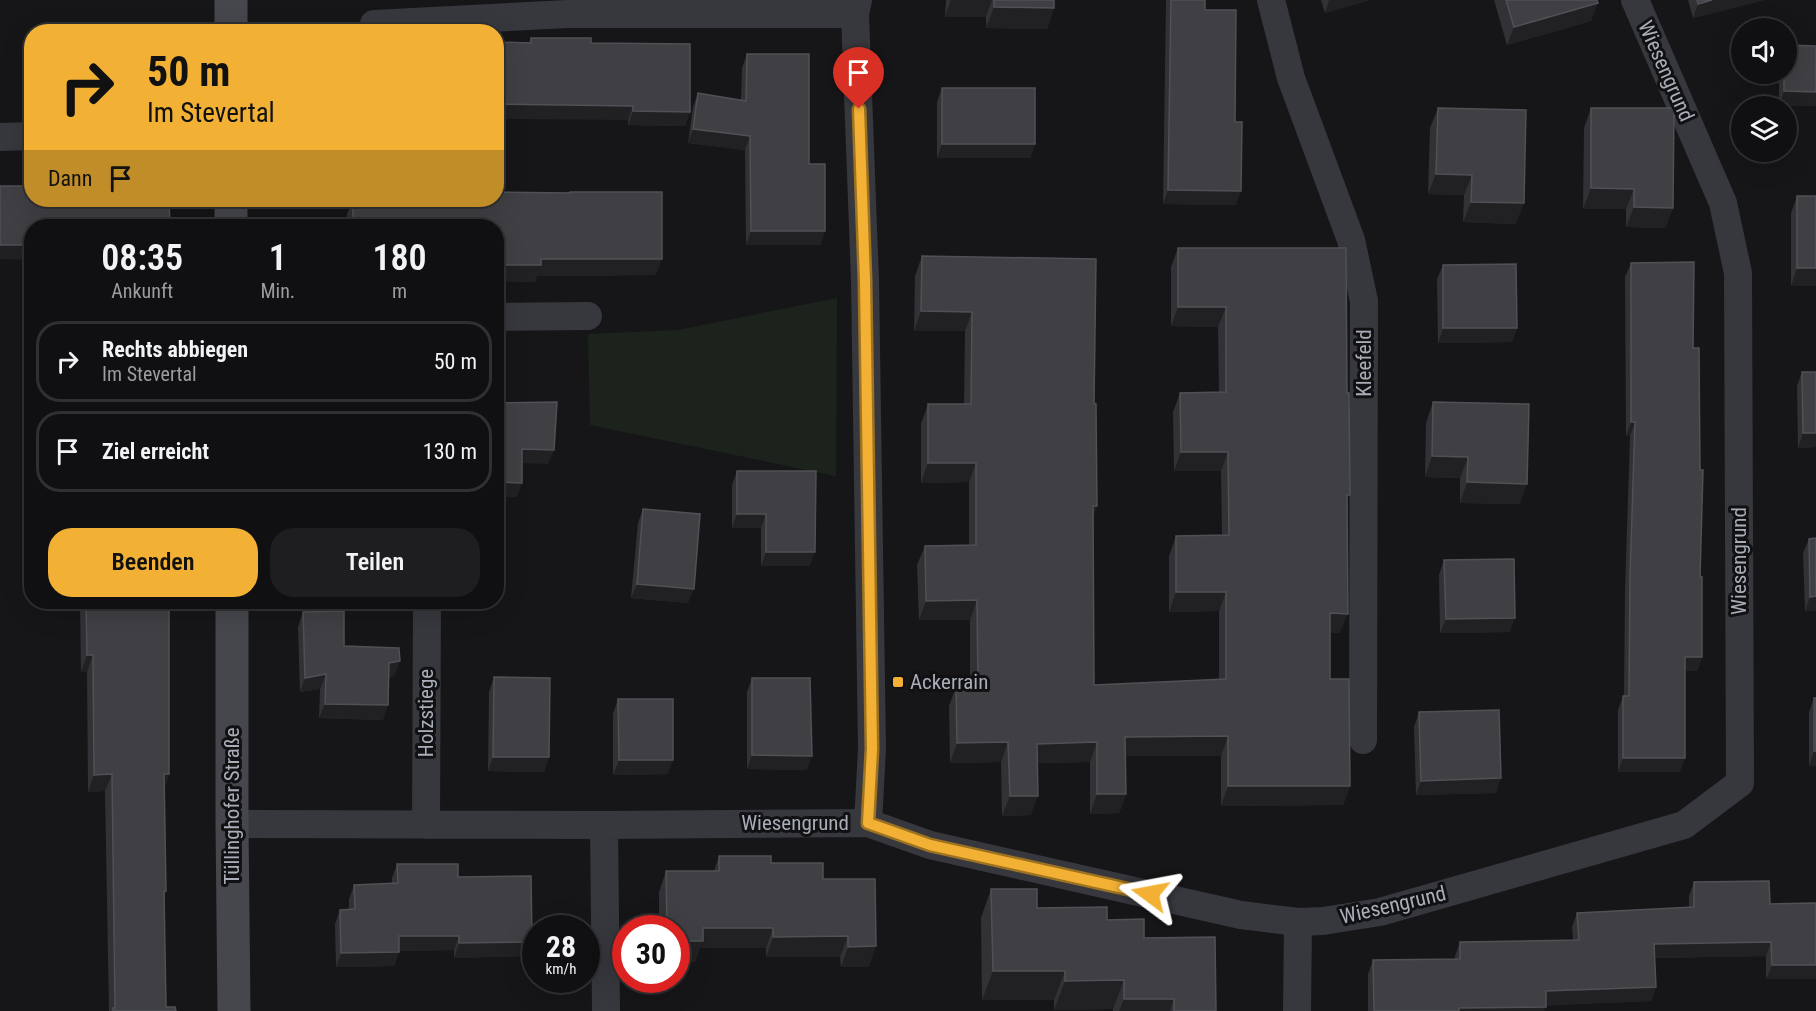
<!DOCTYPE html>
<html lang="de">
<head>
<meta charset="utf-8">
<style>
	body { margin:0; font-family:"Roboto Condensed",sans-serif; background:#1e1e20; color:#f1f3f6; height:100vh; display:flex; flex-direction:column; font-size:22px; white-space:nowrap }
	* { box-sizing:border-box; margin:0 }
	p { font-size:20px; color:#9c9d9f }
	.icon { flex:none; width:33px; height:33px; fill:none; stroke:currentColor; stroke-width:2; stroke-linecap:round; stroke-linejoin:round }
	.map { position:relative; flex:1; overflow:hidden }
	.drawer { position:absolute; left:24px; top:219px; width:480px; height:390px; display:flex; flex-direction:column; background:#101012; border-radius:24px; box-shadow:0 6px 24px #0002,0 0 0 2px #303032 }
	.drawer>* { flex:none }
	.guide { position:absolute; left:24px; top:24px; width:480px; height:183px; border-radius:24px; box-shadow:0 6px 24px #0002,0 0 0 2px #303032; background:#f2b134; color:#111; overflow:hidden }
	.controls { position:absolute; left:1731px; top:18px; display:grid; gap:12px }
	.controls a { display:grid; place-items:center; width:66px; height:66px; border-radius:50%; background:#101012; box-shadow:0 6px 24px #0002,0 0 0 2px #303032; font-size:30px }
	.speed { position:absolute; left:522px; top:915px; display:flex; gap:12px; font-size:30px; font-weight:700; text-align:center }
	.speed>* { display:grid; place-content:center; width:78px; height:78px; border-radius:50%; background:#101012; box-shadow:0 6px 24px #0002,0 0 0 2px #303032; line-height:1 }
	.speed small { font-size:15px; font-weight:400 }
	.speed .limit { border:9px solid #d22; background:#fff; color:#111 }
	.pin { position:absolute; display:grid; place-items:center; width:51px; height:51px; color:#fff; margin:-62px -26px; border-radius:50% 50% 50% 0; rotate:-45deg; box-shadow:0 0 6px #0007 }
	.pin .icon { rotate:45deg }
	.me { position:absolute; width:66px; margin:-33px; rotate:283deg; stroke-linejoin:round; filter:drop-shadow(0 0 4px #0008) }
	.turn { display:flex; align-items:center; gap:21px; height:126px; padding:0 24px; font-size:27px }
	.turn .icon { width:78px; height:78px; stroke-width:2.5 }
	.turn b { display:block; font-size:42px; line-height:51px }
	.then { display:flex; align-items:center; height:57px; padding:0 24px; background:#0003; gap:12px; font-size:22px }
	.eta { display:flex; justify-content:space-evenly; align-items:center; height:102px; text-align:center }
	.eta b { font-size:36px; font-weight:600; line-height:42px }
	.button { display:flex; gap:12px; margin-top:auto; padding:12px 24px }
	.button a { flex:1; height:69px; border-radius:24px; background:#f2b134; color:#111; font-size:24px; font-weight:600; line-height:69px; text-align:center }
	.button a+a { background:#1e1e20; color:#f1f3f6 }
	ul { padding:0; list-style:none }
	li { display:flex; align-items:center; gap:18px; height:81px; margin:0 12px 9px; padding:0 12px; border:3px solid #303032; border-radius:24px }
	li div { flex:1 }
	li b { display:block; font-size:22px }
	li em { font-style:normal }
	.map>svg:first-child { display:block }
	.green { fill:#1c231d }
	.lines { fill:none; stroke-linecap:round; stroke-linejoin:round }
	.minor { stroke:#37383d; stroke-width:28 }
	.secondary { stroke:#45474d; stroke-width:33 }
	.wall { fill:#323236 }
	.shaded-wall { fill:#212124 }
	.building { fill:#3f3f44; stroke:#4f5156; stroke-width:1.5 }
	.route-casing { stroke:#9d7322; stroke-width:15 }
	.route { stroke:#f2b134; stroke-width:10 }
	.poi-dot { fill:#f2b134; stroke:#111113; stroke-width:2 }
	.labels { text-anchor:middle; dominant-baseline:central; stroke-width:6; stroke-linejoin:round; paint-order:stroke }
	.street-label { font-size:21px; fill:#a8adb8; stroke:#111113 }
	.poi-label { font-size:21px; fill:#a8adb8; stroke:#111113; text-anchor:start }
</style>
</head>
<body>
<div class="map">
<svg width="1816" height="1011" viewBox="0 0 1816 1011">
	<rect width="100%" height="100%" fill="#161618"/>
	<path class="green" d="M837,298l-1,178 -246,-51 -2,-91 90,-4z"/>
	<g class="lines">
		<path class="minor" d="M858,0l-3,14 10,266 7,469 -4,74
			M1271,0l20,78 60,162 13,61 -1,439
			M374,24l194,-10h287
			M0,137l32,-1
			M496,317l92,-1
			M232,824l372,1 264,-2 62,22 311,70 57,7 25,-1 57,-9 304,-87 56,-42 -2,-510 -15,-70 -88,-203
			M426,825l1,-223
			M604,825l2,186
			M1297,1011l1,-89"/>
		<path class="secondary" d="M231,0v32
			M231,200v26
			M232,602v222l2,187"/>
	</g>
	<path class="wall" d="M946,0h108v8l-7,21 -61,-1v-11h-41z
		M1166,0h39v10l30,112 1,83 -73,-1z
		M1321,0h49l-45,13z
		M1494,0h103l-6,21 -84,24z
		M1688,0h76l-71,18z
		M531,38l60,5 99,69 -5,14 -57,-1v-5l-99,-77z
		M1816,46v60h-37v-32h7z
		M747,54l62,110 16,67 -5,14h-74l-1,-95 -57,-7 5,-36 5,-14 43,7 1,-32z
		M942,88l93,56 -5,14h-93v-56z
		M1438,108l78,116 -53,-2 1,-27 -36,-1 2,-66z
		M1591,108l82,100 -8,20 -39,-1v-18h-43l1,-81z
		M570,192l86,83 -119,1 -2,6 -39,-1v-55h-149v-12l6,-14h143l73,-7z
		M1797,196l19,90h-25v-73z
		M1178,248h168l1,254 -7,131h-10v46l20,107 -7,19 -122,1v-50h-96l1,38 -7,19 -29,1v-52l-53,1 -6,52 -29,1 -1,-54 -51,1 -1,-57 7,-19 14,-1v-66h-51l-2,-55 8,-19 44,-1v-63l-48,1v-59l7,-20h36l1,-73h-51l1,-55 7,-20 172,147 3,103 -4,11 1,168 125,-5v-69l-50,1v-56l7,-20 46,-1 -1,-64h-47l-1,-59 7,-19 39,-1 -1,-65 -47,-1v-59z
		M1631,263l62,85 9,309 -5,14h-12l-5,101h-62v-62l5,-14h1l1,-105 5,-155h-4l-1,-159z
		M1443,265l74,63 -5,14 -74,1 -1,-64z
		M1802,372h14v75l-18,1 -1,-62z
		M1433,402l87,102 -60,-1v-25l-35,-1 1,-54z
		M737,471l73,95h-49v-38h-29v-43z
		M643,509l45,94 -57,-5 7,-75z
		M1816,538v73h-11l-2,-58 6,-14z
		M1444,560l66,72 -70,1 -1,-58z
		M80,602h89v172l-4,12 1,105 -2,6 2,110 10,4h-67l-4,-220 -17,1 -1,-120h-6z
		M303,612l41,34 56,15 -6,15 -6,1 -5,43 -64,-2 1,-29 -20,3 -2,-65z
		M494,677l55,80 -5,15 -56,-1 1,-79z
		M752,678l55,92 -60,-1v-77z
		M1814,698h2v68h-7v-54z
		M618,699l50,75 -55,1v-61z
		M1419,712l77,81 -80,2 -2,-68z
		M719,856l52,7 52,16 46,88h-28l-1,-10h-74v-9h-66l-5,14h-19v-34h-17v-36l7,-21h48z
		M397,864l61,13 69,79 -73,2v-8l-55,1 -5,15 -58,1 -1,-43 5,-14h9v-11l5,-14 38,-2v-5z
		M1694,882l76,22 46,-1 -50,76v-23l-111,2 1,29 -5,14 -105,4 -2,6h-176v-37l5,-14 82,-1v-3l5,-14 113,-2 -1,-13 5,-14 112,-5v-12z
		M991,889l46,19 70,12 37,18 72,73h-103v-2l-59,1v-10h-72l-1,-82z"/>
	<path class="shaded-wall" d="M951,0h41l-6,17h-41z
		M1329,0h41l-45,13z
		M1712,0h52l-71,18 5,-14z
		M1598,3l-7,18 -84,24 7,-18z
		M994,7l60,1 -7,21 -61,-1z
		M1784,91l32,1v14h-37z
		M496,104l137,2 -5,14 -132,-1z
		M633,111l57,1 -5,14 -57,-1z
		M693,129l57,7 -5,14 -57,-7z
		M942,144h93l-5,14h-93z
		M1436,174l36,1 -8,20 -36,-1z
		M1591,188l43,1 -8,20h-43z
		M1168,190l73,1 -5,14 -73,-1z
		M1471,202l53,1 -8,21 -53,-2z
		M1634,207l39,1 -8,20 -39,-1z
		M751,231h74l-5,14h-74z
		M0,245h32v15l-32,-1z
		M541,259h121l-6,16 -119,1 -2,6 -39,-1v-16z
		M1797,268h19v18h-25z
		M1178,307h48l-8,20 -47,-1z
		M921,311l51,1 -7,19h-51z
		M1443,328h74l-5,14 -74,1z
		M1631,422h4l-5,14h-4z
		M1803,433h13v14l-18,1z
		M522,449l32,1 -6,14 -31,-1z
		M1181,452h47l-7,19h-47z
		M1432,456l36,1 -8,21 -35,-1z
		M928,463h48l-7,19 -48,1z
		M496,482l26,1 -5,14h-21z
		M1467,482l60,2 -7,20 -60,-1z
		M1093,506h4l-7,20z
		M737,514h29l-5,14h-29z
		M766,552h49l-5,14h-49z
		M637,584l57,5 -6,14 -57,-5z
		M1176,592h50l-7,19 -50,1z
		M1816,596v15h-11l5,-14z
		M977,600l-7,20h-51l7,-19z
		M1330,613l18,1 -8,19h-17z
		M1515,618l-5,14 -70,1 6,-14z
		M87,655h6l-6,17h-6z
		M1685,657h17l-5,14h-17z
		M400,661l-6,15 -10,2 5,-15z
		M326,674l-6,15 -20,3 5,-14z
		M325,704l63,1 -5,15 -64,-2z
		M1228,736l-7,20h-103l7,-19z
		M1008,742l-7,20 -51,1 7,-20z
		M1097,742l-7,20 -60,1 7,-19z
		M1814,751h2v15h-7z
		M752,755l60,1 -5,14 -60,-1z
		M493,757h56l-5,15 -56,-1z
		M1623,758h62l-5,14h-62z
		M619,760h54l-5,14 -55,1z
		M112,774l-7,17 -17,1 6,-17z
		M164,774h5l-6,17z
		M1501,778l-5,15 -80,2 5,-14z
		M1228,786h122l-7,19 -122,1z
		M1097,794h29l-7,19 -29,1z
		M1010,796h28l-7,19 -29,1z
		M703,928h70l-7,20h-66l-5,14h-19v-21z
		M399,936h60l-5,14 -61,1z
		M848,936l-8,21h-74l7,-20z
		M532,942l-5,14 -73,2 5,-15z
		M1771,942l-5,14 -117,2 5,-14z
		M876,946l-7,21h-28l7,-20z
		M399,952l-5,14 -58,1 5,-14z
		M1772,965h44v14h-50z
		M993,971h72l-11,29h-72z
		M1124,980l-11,29 -59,1 11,-29z
		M1656,987l-5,14 -111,5 6,-15z
		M1124,999h50l-4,12h-51z
		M1546,1007l-2,4h-87l2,-3z"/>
	<path class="building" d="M994,0h60v8l-60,-1z
		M1171,0h34v10h31l-1,112h7l-1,69 -73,-1z
		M1506,0h91l1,3 -84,24z
		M1697,0h15l-14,4z
		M531,38h60v5l99,1v68l-57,-1v-5l-137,-2v-62l35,1z
		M1786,45l30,1v46l-32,-1v-17h2z
		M747,54h62v110h16v67h-74l-1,-95 -57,-7 5,-36 48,8z
		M942,88h93v56h-93z
		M1438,108l88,2 -2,93 -53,-1 1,-27 -36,-1z
		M1591,108h83l-1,100 -39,-1v-18l-43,-1z
		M0,186h32v14h137l1,26h-138v19h-32z
		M496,192l74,1v-1h92v67h-121v6h-45v-39h-143v-26h143z
		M1797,196h19v72h-19z
		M1178,248h168l1,145h2l1,102h-3l1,119 -18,-1v66h19l1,107h-122v-50l-103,1 1,57h-29v-52l-60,2 1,52h-28l-2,-54 -51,1 -1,-56 22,-1 -1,-86 -51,1 -1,-55 51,-1v-82h-48v-59h43l1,-92 -51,-1 1,-55 174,3 -2,144 2,1 1,102h-4l1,179 132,-6v-87h-50v-56l53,-1 -1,-83h-47l-1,-59 46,-1v-85h-48z
		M1694,262l-1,86h6l1,122h3l-3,107h2v80h-17v101h-62v-62h6l1,-119 5,-155h-4v-159z
		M1516,264l1,64h-74v-63z
		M1802,372h14v61h-13z
		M557,402l-3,48 -32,-1v34l-26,-1v-79z
		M1433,402l96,2 -2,80 -60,-2 1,-25 -36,-1z
		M737,471h79l-1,81h-49v-38h-29z
		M643,509l57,5 -6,75 -57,-5z
		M1816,538v58l-6,1 -1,-58z
		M1514,559l1,59 -69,1 -2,-59z
		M86,602h83v172h-5l2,117h-2l2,116h9l1,4h-63v-3h2l-3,-234 -18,1 -1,-120h-6z
		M344,611v35l55,2 1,13 -11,2 -1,42 -63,-1 1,-30 -21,4 -2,-66z
		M494,677l56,1 -1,79h-56z
		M752,678h58l2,78 -60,-1z
		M1814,698h2v53h-2z
		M618,699h55v61h-54z
		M1499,710l2,68 -80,3 -2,-69z
		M719,856h52v7h52v16h52l1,67 -28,1v-11l-75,1v-9h-70v13h-27v-13h-9l-1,-57h53z
		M397,864h61v13l73,-1 1,66 -73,1v-7h-60v16l-58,1 -1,-43 15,-1 -1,-24 44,-2z
		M1769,881l1,23 46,-1v62h-44l-1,-23 -117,2 2,43 -110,4v16l-87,1v3h-85l-1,-51 87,-1v-17l119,-2 -2,-27 117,-6v-25z
		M991,889h46v19l70,-1v13l37,-1v19l71,-1 1,74h-42v-12h-50v-19l-59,1v-10h-72z"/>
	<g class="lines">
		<defs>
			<path id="route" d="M859,109l6,171 7,469 -4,74 62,22 220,49"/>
		</defs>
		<use href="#route" class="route-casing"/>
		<use href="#route" class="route"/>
	</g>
	<rect class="poi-dot" x="892" y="676" width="12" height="12" rx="3"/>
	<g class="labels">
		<g class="street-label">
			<text transform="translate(1666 71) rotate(66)">Wiesengrund</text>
			<text transform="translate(1364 363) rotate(-90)">Kleefeld</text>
			<text transform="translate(1739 561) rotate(-90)">Wiesengrund</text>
			<text transform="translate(426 713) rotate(-90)">Holzstiege</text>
			<text transform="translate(232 806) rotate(-90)">Tüllinghofer Straße</text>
			<text x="795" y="823">Wiesengrund</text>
			<text transform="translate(1393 905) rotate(-13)">Wiesengrund</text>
		</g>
		<g class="poi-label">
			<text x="910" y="682">Ackerrain</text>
		</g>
	</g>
</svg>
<div class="controls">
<a><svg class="icon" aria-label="sound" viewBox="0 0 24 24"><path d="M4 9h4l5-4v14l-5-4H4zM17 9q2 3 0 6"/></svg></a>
<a><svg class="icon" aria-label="layers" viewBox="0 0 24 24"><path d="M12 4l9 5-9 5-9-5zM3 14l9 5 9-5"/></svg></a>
</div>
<div class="speed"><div>28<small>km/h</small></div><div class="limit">30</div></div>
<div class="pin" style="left:859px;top:109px;background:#d93025"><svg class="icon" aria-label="arrive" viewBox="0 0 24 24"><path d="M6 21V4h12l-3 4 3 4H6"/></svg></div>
<svg class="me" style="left:1150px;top:894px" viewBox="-20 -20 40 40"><path d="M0-17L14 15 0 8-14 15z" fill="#f2b134" stroke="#fff" stroke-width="4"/></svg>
<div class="guide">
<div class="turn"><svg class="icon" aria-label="right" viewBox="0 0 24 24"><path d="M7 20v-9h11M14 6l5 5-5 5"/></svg><div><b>50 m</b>Im Stevertal</div></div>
<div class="then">Dann<svg class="icon" aria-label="arrive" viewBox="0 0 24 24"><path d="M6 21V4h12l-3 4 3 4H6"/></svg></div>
</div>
<section class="drawer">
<div class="eta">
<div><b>08:35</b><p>Ankunft</p></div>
<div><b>1</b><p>Min.</p></div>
<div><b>180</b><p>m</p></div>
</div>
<ul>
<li><svg class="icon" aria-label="right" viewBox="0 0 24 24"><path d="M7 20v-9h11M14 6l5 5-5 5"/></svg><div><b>Rechts abbiegen</b><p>Im Stevertal</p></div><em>50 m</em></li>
<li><svg class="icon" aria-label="arrive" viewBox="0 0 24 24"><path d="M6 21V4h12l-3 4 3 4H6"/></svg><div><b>Ziel erreicht</b></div><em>130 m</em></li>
</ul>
<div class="button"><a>Beenden</a><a>Teilen</a></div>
</section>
</div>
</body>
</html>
